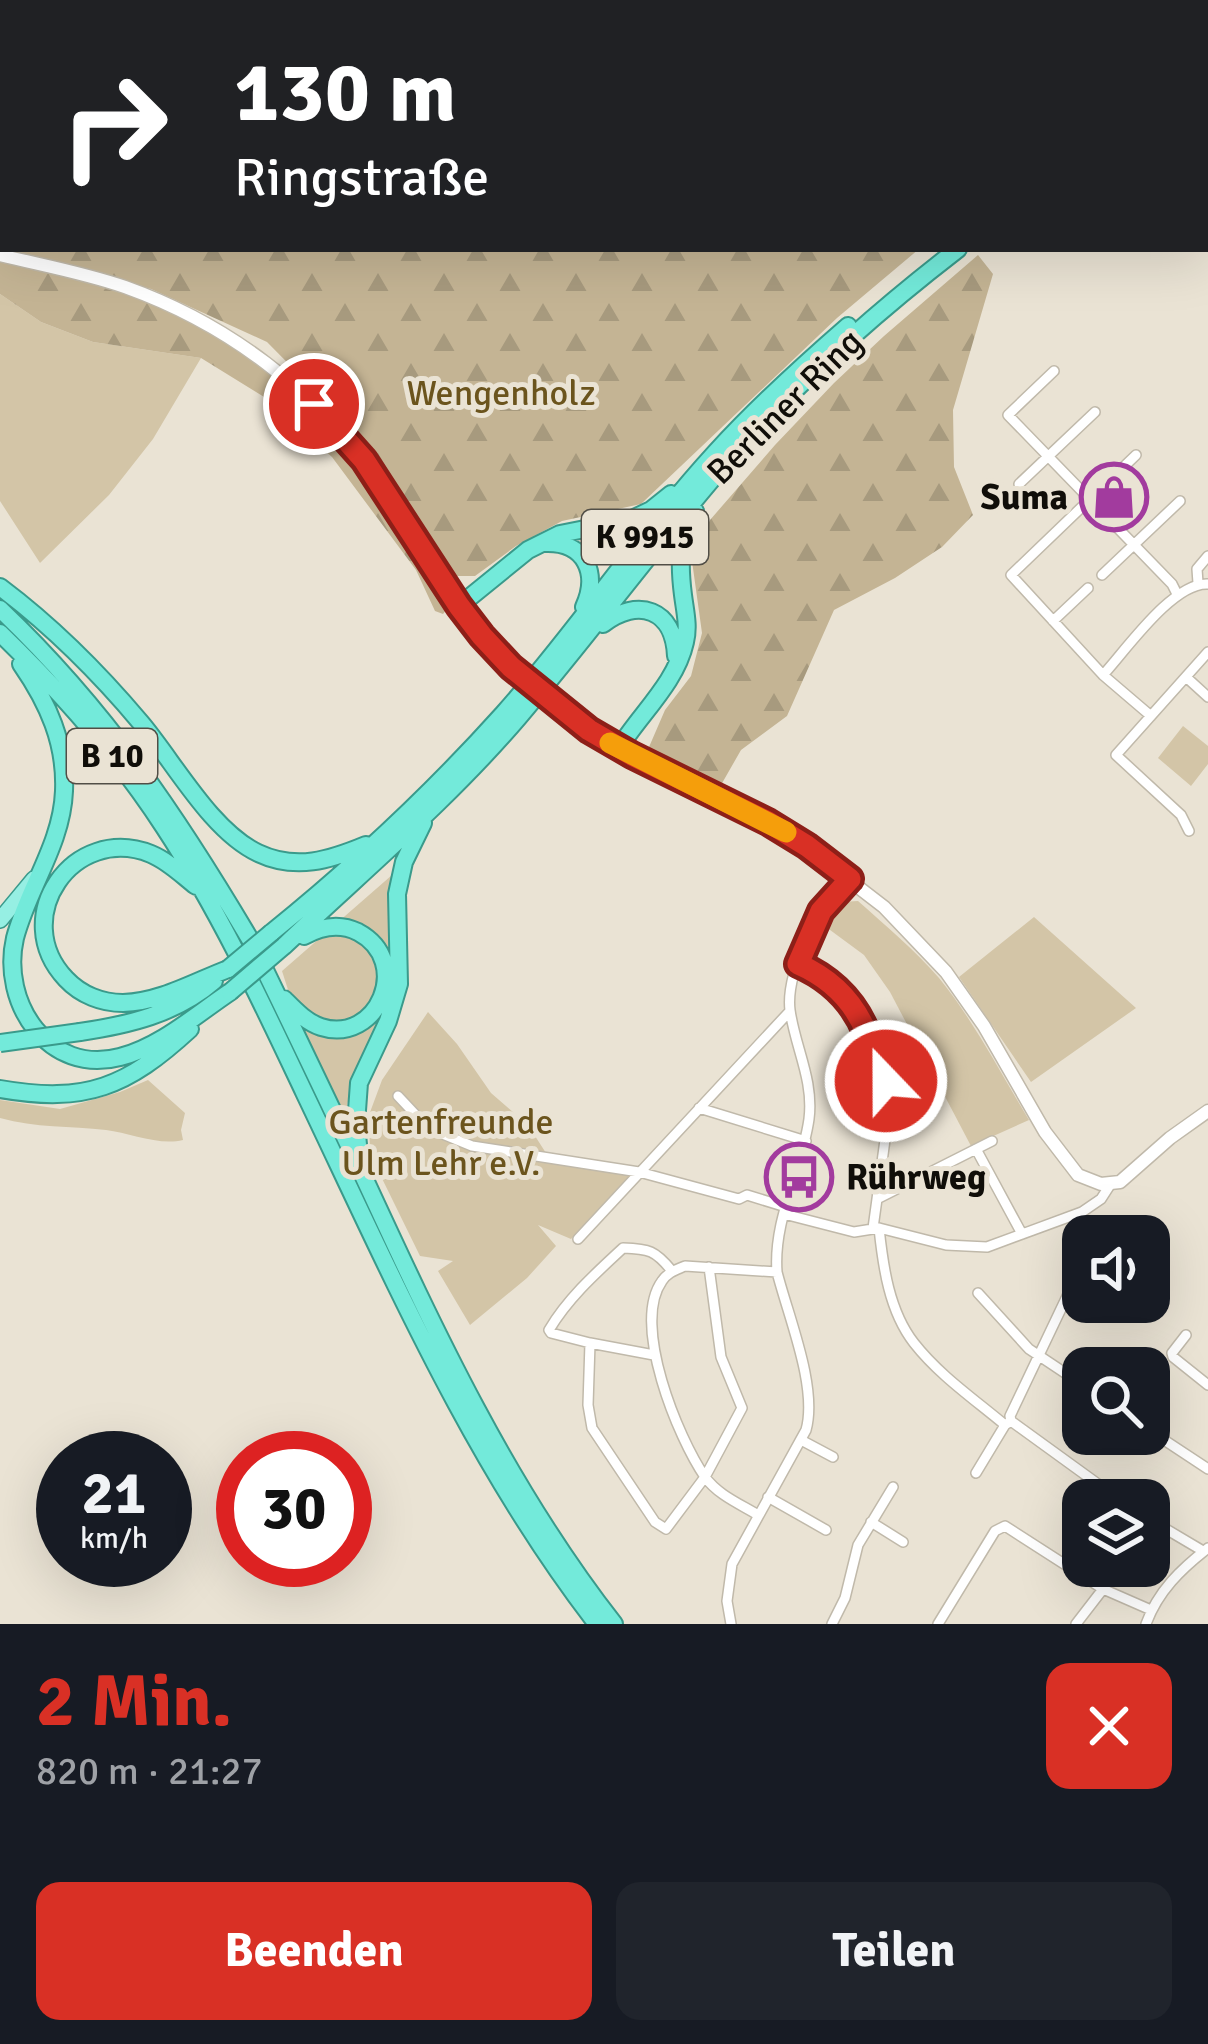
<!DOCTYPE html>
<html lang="de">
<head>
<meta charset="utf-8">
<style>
	body { margin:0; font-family:Signika,sans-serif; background:#20242c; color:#f1f3f6; height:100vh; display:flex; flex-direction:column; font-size:45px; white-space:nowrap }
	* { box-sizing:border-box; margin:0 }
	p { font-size:39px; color:#9ea1a6 }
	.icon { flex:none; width:66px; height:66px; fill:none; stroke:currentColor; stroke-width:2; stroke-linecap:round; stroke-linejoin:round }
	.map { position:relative; height:1624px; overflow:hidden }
	.panel { display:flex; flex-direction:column; background:#171b24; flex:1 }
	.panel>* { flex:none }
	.guide { position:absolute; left:0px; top:0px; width:1209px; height:252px; box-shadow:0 12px 48px #0002; background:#202124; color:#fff; overflow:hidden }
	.buttons { position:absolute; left:1062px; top:1215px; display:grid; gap:24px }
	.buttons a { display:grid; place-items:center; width:108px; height:108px; border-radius:24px; background:#171b24; box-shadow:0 12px 48px #0002; font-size:60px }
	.speed { position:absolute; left:36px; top:1431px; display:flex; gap:24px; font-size:60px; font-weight:700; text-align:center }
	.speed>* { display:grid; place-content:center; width:156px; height:156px; border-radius:50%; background:#171b24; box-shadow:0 12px 48px #0002; line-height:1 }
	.speed small { font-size:30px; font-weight:400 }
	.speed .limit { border:18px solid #d22; background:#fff; color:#111 }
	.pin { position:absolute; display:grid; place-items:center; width:102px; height:102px; color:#fff; margin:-51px; border:6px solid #fff; border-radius:50%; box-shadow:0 3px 12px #0007 }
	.me { position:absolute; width:132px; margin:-66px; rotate:338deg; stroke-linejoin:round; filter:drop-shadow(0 0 9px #0008) }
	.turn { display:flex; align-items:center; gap:42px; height:252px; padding:0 36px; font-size:54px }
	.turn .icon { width:156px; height:156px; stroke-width:2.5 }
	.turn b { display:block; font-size:84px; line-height:102px }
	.round { display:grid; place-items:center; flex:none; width:126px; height:126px; border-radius:24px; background:#20242c }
	.overview { display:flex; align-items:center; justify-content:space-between; height:204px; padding:0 36px }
	h1 { font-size:72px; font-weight:700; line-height:90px; color:#d93025 }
	.primary-button { display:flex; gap:24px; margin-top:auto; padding:24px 36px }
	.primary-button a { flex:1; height:138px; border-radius:24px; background:#d93025; color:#fff; font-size:48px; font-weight:700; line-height:138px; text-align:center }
	.primary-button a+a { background:#20242c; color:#f1f3f6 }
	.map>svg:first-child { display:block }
	.green { fill:#d3c5a7 }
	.forest { fill:url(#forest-firs) }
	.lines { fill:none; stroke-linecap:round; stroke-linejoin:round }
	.minor-casing { stroke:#c0b9aa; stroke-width:12 }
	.tertiary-casing { stroke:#c0b9aa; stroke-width:15 }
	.primary-casing { stroke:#3a9a8b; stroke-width:18 }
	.trunk-casing { stroke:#3a9a8b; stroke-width:20 }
	.minor { stroke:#fff; stroke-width:9 }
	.tertiary { stroke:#fff; stroke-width:12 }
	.primary { stroke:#96efe3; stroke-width:15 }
	.trunk { stroke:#73eada; stroke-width:16 }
	.tertiary-bridge-casing { stroke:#c0b9aa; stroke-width:15; stroke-linecap:butt }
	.trunk-bridge-casing { stroke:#3a9a8b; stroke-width:20; stroke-linecap:butt }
	.tertiary-bridge { stroke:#fff; stroke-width:12 }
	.trunk-bridge { stroke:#73eada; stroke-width:16 }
	.route-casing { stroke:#8d1f18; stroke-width:30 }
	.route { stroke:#d93025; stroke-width:21 }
	.slow { stroke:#f59e0b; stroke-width:21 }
	.labels { text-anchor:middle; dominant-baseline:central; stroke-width:10; stroke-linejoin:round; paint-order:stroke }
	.shield { fill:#eae3d4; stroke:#514e46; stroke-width:3 }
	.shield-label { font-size:33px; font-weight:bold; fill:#100e09 }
	.park-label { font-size:36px; fill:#6b541d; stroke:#eae3d4 }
	.street-label { font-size:36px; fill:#100e09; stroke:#eae3d4 }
	.poi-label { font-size:36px; font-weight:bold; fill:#100e09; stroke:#eae3d4; text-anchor:end }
</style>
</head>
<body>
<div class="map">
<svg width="1208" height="1624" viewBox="0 0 1208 1624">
	<defs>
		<pattern id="forest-firs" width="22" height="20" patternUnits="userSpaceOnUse" patternTransform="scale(3)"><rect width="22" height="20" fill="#c4b494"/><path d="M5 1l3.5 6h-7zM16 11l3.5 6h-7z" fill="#a79a7e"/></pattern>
	</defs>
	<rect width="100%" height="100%" fill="#eae3d4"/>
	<path class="green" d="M0,294l41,28 52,20 108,16 -48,81 -44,56 -69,68 -40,-62z
		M1183,726l25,20v18l-17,22 -33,-28z
		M392,875c-3,32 7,75 2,103 -9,50 -44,91 -49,141l-45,-92 -18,-56z
		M858,901c28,25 57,49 81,77 35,43 61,94 90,142l-58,26 -81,-154 -26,-37 -38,-28 15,-25z
		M1034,917l102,91 -105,74 -72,-105z
		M428,1012l29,32 34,49 37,32 25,39 79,11 -61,64 -33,-14 18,21 -29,32 -57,47 -32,-54 15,-10 -33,-5 -50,-102 -1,-39 13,-35z
		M148,1080l37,33 -4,17 2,10c-24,6 -53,-7 -77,-10 -36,-4 -70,-2 -106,-12v-18l60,9 60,-17z"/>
	<path class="forest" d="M174,0h598v3h-600z
		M3,135v114h916l-82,69 -196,186 -79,17 -46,25 -41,30h-19l-23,-27 -43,-68 -45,-60 -78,-79 -116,-53 -151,-39v-114z
		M978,255l15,19 -40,136 1,57 19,48 -31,32 -47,31 -61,32 -47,106 -46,34 -20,35 -40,-15 -32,-23 16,-37 26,-34 11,-43 -10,-72 18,-41 65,-75 59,-62 50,-47z
		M0,261c74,18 162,36 227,78 67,45 120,107 163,175 18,28 47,63 58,94l-5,6 -8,-3 -19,-41 -84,-113 -63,-57 -68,-42 -108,-16 -52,-20 -41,-28z"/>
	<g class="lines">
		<defs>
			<path id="minor" d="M1034,3l1,-3
				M1054,371l-46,44 164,169 5,10
				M1136,455l-125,120 92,100 48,41
				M1019,484l76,-72
				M1102,575l78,-74
				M1198,583l-1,-14 11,-13
				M1053,621l35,-33
				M1103,675c23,-25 70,-93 105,-91
				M1186,677l22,20
				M1189,831l-8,-16 -65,-60 92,-103
				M798,964c68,30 80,89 85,157l4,4 -10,74
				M881,1074l25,38 -19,13
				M398,1096l30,32 44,18 167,26 100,27 8,-4 39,12
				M699,1108l107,33
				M906,1112l20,-13
				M976,1149l46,85
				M1082,1212l5,24
				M784,1214l70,18 25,-4 67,17 41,2 95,-35 19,-13 9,-14
				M873,1228l4,-29 115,-58
				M879,1228c4,38 10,83 35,115 25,32 60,56 91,82
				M578,1239l212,-228
				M672,1271c-17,-21 -23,-22 -49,-23 -27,25 -55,50 -74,82l2,3 39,10 -2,62 4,23 63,94 11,7 39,-52 37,-69 -21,-51 -12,-90
				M978,1293l51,56 54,36
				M1186,1335l-14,18 1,4 35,28
				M590,1343l64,12
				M1011,1421l109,79
				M1149,1430l59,39
				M801,1440l32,17
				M976,1473l29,-48 6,-4 -1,-5 60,-126 13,-37
				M768,1497l58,33
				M758,1515c-18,-11 -40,-20 -53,-38 -27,-39 -74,-153 -43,-196 6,-9 14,-11 23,-15l92,6
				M1149,1519l54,32
				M871,1522l32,20
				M731,1624l-4,-23 5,-37 74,-134c12,-43 -18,-114 -29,-158 -4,-53 25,-102 32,-153 5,-39 -14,-72 -19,-109 -5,-38 31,-106 51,-138
				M832,1624l13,-26 13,-53 35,-58
				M938,1624l57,-93 10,-5 98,63 48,21
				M1076,1624l27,-35
				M1146,1624c12,-33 35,-55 62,-76"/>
			<path id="tertiary" d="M0,255c41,10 85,18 125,32 103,37 189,102 252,192 45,64 80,131 134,188
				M561,708l28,22 30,18 129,63 40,22 96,74 62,65 38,54 61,106 33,43 23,9 19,-2 50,-44 38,-27"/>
			<path id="primary" d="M0,920l34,-41"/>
			<path id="trunk" d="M1206,36l2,-2
				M1206,54l2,-1
				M546,543c40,-1 53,31 38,64
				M0,587c52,39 99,86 141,136 33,39 70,108 117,130 38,18 72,7 108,-8
				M459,606l69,-56 32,-16 70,-14 21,-10 20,-16
				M0,609c106,101 177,207 251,332 37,77 74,153 110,230 73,158 145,315 253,453
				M603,624c35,-27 71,-15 73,32
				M0,633c61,59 118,123 164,194 55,84 97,174 140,265 87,182 169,372 293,532
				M21,664c27,39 45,79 43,127 -2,53 -36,97 -49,147 -15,65 34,138 105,119 40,-10 77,-43 110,-65
				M619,748c21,-34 57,-65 66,-106 4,-16 0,-31 -2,-47 -4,-31 -4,-57 12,-84
				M196,886c-14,-11 -28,-25 -45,-32 -78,-31 -143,64 -85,125 15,16 36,24 57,24 37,-1 71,-21 105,-34
				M271,933c83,-67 161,-140 232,-219 75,-84 137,-179 213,-262 41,-45 86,-86 132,-126
				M284,946c79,-75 163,-145 234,-228 71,-83 135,-171 207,-254 69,-79 150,-151 233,-215
				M284,999c11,11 22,23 37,28 56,18 93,-65 37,-95 -18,-9 -36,-6 -54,4
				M80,1032c48,-7 96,-18 134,-51
				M0,1089c86,15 127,-2 190,-60
				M359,1155l-3,-31 3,-41 29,-62 11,-37 -2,-90 7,-32 19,-39"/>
		</defs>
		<use href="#minor" class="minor-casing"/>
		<use href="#tertiary" class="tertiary-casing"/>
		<use href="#primary" class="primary-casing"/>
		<use href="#trunk" class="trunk-casing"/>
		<use href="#minor" class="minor"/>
		<use href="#tertiary" class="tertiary"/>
		<use href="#primary" class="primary"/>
		<use href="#trunk" class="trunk"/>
		<defs>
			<path id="tertiary-bridge" d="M511,667l50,41"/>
			<path id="trunk-bridge" d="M228,969l43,-36
				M230,992l54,-46
				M0,1043l80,-11"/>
		</defs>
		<use href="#tertiary-bridge" class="tertiary-bridge-casing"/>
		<use href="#trunk-bridge" class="trunk-bridge-casing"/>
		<use href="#tertiary-bridge" class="tertiary-bridge"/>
		<use href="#trunk-bridge" class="trunk-bridge"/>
	</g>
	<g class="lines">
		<defs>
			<path id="route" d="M314,404l50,56 95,146 23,30 29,31 78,63 43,25 136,67 39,24 43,33 -29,32 -23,53c32,14 56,37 69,70 7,16 9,32 19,47"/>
		</defs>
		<use href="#route" class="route-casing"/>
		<use href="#route" class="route"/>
		<path class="slow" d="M610,743l176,89"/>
	</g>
	<defs>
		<symbol id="shop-ring" viewBox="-11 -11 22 22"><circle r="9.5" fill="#eae3d4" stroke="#a23b9e" stroke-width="1.5"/><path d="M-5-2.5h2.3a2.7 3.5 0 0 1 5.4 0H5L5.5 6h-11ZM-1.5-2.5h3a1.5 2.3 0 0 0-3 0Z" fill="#a23b9e"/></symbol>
		<symbol id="bus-ring" viewBox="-11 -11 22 22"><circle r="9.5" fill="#eae3d4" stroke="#a23b9e" stroke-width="1.5"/><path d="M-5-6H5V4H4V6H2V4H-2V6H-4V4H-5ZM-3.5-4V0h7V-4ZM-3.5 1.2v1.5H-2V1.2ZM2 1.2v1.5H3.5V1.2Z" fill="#a23b9e"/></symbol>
	</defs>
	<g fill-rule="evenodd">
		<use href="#shop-ring" x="1076" y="459" width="76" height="76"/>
		<use href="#bus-ring" x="761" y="1139" width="76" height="76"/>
	</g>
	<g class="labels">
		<g class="shield">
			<rect x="582" y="510" width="126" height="54" rx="9"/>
			<rect x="67" y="729" width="90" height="54" rx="9"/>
		</g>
		<g class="shield-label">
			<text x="645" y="537">K 9915</text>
			<text x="112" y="756">B 10</text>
		</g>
		<g class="park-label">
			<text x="501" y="393">Wengenholz</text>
			<text x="441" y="1122">Gartenfreunde<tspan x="441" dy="41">Ulm Lehr e.V.</tspan></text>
		</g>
		<g class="street-label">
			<text transform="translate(785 407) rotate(-45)">Berliner Ring</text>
		</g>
		<g class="poi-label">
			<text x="1068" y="497">Suma</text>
			<text x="846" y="1177" text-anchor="start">Rührweg</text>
		</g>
	</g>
</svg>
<div class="buttons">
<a><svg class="icon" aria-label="sound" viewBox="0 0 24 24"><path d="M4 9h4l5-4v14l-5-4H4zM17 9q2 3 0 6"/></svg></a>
<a><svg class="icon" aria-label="search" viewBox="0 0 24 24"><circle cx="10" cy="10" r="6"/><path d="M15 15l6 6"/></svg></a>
<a><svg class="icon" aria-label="layers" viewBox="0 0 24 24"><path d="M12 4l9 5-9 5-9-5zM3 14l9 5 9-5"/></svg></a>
</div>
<div class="speed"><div>21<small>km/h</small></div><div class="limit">30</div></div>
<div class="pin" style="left:314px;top:404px;background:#d93025"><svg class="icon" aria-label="arrive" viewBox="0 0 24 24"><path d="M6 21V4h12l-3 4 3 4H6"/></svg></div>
<svg class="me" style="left:886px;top:1081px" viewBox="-20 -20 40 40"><circle r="17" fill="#d93025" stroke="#fff" stroke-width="3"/><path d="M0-11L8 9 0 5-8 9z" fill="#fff"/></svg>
<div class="guide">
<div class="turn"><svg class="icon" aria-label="right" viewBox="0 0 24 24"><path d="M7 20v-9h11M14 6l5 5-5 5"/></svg><div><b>130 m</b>Ringstraße</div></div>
</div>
</div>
<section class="panel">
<div class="overview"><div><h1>2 Min.</h1><p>820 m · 21:27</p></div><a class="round" style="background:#d93025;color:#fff"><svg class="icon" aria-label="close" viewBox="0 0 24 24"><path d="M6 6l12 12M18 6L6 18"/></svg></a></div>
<div class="primary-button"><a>Beenden</a><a>Teilen</a></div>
</section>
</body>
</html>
